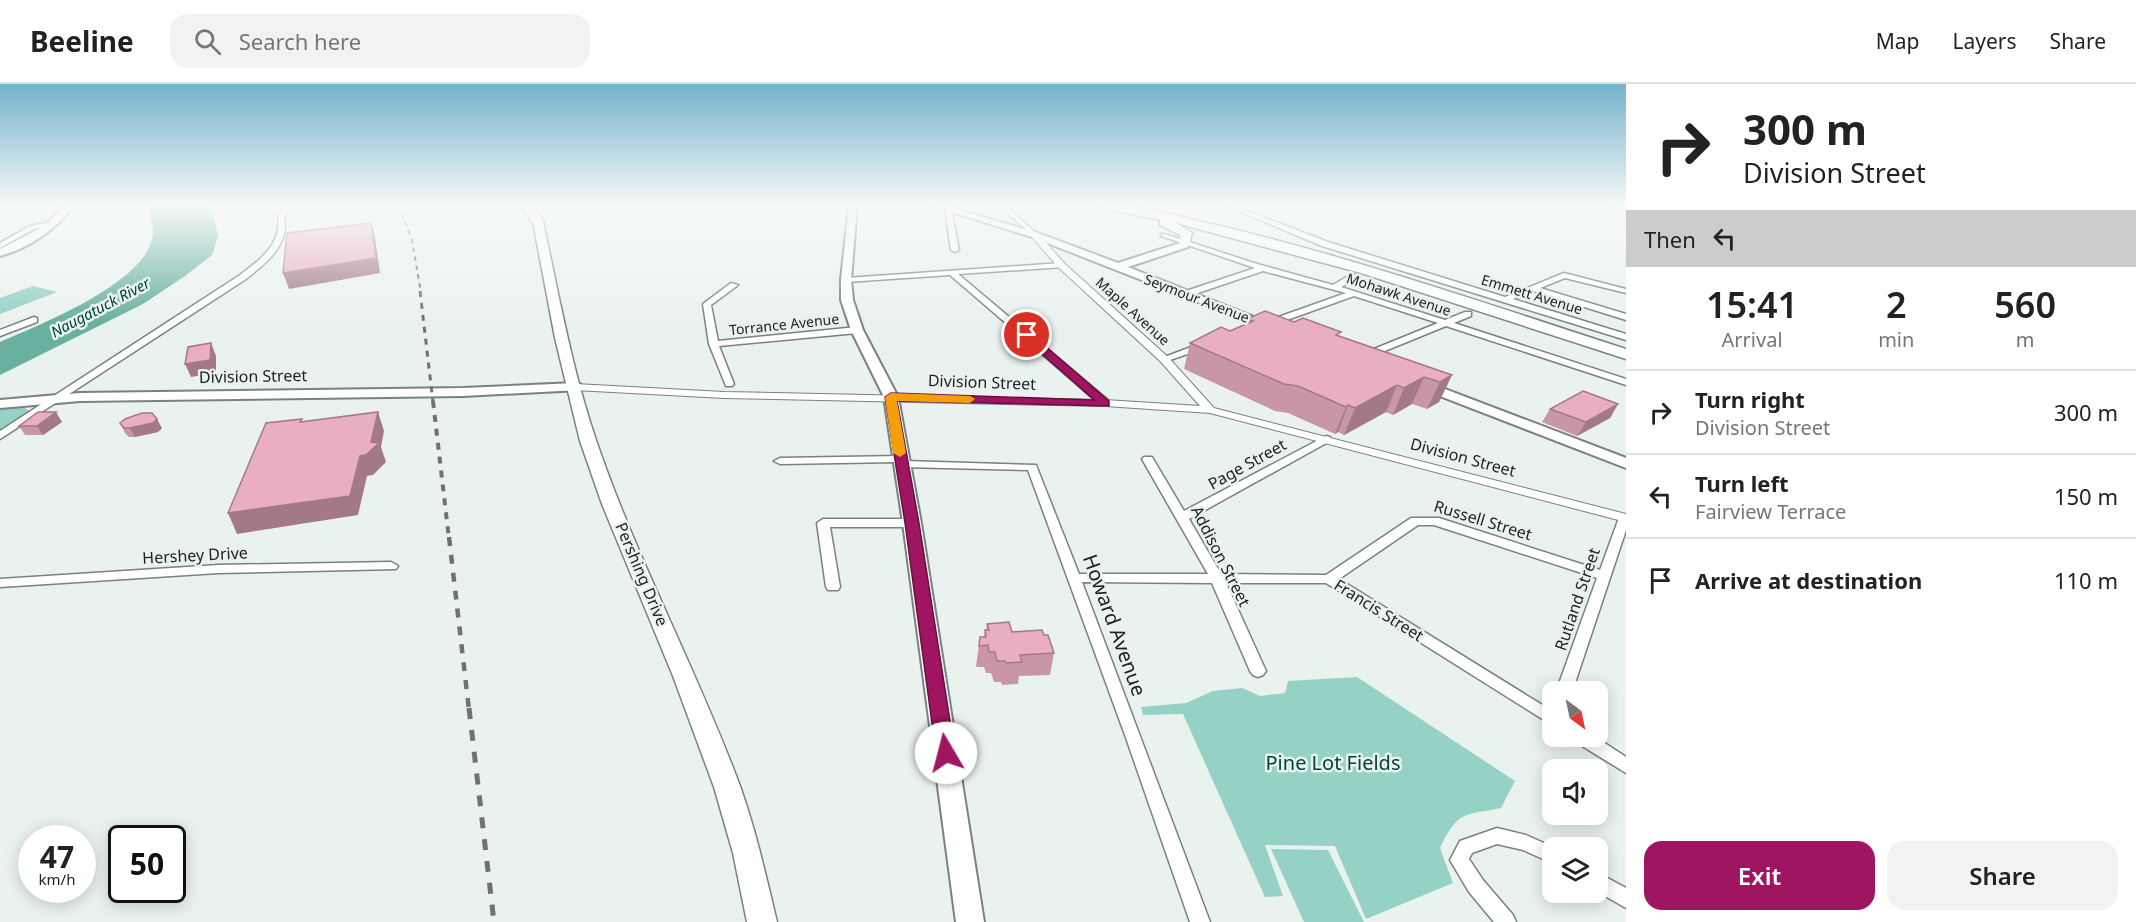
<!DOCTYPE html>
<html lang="en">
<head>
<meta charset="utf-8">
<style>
	body { margin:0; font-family:"Noto Sans",sans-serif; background:#f2f2f2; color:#222; height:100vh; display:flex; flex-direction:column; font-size:22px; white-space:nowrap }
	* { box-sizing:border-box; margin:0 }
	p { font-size:20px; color:#767676 }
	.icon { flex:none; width:33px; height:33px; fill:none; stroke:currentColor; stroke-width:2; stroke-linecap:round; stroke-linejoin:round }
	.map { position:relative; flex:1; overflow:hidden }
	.side { display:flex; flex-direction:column; background:#fff; width:510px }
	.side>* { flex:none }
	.guide { background:#fff; color:#222; overflow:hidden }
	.needle { width:39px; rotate:147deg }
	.buttons { position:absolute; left:1542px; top:597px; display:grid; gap:12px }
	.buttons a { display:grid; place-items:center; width:66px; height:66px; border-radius:12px; background:#fff; box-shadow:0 3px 15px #0003; font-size:30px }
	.speed { position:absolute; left:18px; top:741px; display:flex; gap:12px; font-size:30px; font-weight:700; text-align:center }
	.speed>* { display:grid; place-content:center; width:78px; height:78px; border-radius:50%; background:#fff; box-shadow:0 3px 15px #0003; line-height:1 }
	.speed small { font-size:15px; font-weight:400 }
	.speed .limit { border:3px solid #111; border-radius:9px; background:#fff; color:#111 }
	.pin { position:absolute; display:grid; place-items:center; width:51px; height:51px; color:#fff; margin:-26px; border:3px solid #fff; border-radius:50%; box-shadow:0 2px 6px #0007 }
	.me { position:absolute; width:66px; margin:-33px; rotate:352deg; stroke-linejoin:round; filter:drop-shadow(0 0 4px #0008) }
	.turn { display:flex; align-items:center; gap:21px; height:126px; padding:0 18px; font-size:27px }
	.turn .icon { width:78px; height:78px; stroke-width:2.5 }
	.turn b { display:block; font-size:42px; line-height:51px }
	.then { display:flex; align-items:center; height:57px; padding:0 18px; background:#0003; gap:12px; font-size:22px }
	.eta { display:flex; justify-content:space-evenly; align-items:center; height:102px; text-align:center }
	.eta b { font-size:36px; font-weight:600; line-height:42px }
	.button { display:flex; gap:12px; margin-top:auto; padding:12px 18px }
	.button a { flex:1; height:69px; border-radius:18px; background:#a01561; color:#fff; font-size:24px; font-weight:600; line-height:69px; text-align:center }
	.button a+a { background:#f2f2f2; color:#222 }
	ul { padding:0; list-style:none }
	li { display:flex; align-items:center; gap:18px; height:84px; padding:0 18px; border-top:2px solid #e0e0e0 }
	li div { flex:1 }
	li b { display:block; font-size:22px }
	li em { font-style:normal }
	header { display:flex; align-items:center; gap:36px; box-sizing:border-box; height:84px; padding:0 30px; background:#fff; border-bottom:2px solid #e0e0e0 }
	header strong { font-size:28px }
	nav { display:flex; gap:33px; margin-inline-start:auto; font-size:21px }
	.search { width:420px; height:54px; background:#f2f2f2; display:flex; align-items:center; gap:15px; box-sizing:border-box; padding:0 21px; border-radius:18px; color:#767676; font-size:22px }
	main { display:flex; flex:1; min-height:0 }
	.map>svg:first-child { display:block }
	.green { fill:#95d1c4 }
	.water { fill:#69b0a1 }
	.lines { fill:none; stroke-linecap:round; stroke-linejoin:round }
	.minor-casing { stroke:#7a817f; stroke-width:3 }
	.tertiary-casing { stroke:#7a817f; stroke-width:2 }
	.secondary-casing { stroke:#7a817f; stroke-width:4 }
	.primary-casing { stroke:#7a817f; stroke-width:3 }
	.motorway-casing { stroke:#7a817f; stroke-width:3 }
	.minor { fill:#fff; fill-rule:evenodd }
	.tertiary { fill:#fff; fill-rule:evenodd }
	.secondary { fill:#fff; fill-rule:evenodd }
	.primary { fill:#fff; fill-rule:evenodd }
	.motorway { fill:#fff; fill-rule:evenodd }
	.rail-far4 { stroke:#6e7372; stroke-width:2; stroke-dasharray:4.5 4.5; stroke-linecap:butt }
	.rail-far3 { stroke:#6e7372; stroke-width:3; stroke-dasharray:6 6; stroke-linecap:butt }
	.rail-far2 { stroke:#6e7372; stroke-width:4; stroke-dasharray:7 7; stroke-linecap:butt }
	.rail-far1 { stroke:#6e7372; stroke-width:4.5; stroke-dasharray:9 9; stroke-linecap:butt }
	.rail { stroke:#6e7372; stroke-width:5; stroke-dasharray:11 11; stroke-linecap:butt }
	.wall { fill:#c895a9 }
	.shaded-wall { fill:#a37989 }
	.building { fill:#e9adc4; stroke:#a37989; stroke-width:1.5 }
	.route { fill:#a01561; stroke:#680e3f; stroke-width:1.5 }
	.slow { fill:#f59e0b }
	.labels { text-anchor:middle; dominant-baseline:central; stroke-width:5; stroke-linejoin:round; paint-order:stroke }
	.far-street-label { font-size:14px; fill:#212323; stroke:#eaf2f0 }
	.far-water-label { font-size:15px; font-style:italic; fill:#01453b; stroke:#eaf2f0 }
	.street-label { font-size:16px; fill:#212323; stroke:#eaf2f0 }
	.near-street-label { font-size:20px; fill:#212323; stroke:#eaf2f0 }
	.near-park-label { font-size:20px; fill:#00443a; stroke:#eaf2f0 }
</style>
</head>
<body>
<header>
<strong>Beeline</strong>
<div class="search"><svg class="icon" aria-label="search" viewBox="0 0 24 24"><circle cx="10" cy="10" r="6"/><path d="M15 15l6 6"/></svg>Search here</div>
<nav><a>Map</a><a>Layers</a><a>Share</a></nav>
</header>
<main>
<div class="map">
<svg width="1626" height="838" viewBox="0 0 1626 838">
	<rect width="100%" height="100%" fill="#eaf2f0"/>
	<path class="green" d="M33,202l24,6 -57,22v-16z
		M0,323h24l6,5 -30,20z
		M1357,593l158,104 -14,27c-39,8 -42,2 -61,40l13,35 -87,36 -31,-73 -70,-1 18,51 -18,1 -82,-183 -40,1 -2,-8 45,-4 27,-12 29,-3 18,8 25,-3 3,-12z
		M1271,765l57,1 36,72h-60z"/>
	<path class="water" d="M148,121h63l7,31 -6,19 -27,21 -42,28 -143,71v-33c39,-17 152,-61 153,-110 0,-9 -4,-19 -5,-27z"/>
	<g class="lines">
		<defs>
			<path id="minor" d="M286,121h6l-8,12c6,28 -18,46 -38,62l-246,160v-8l240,-156c20,-15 42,-31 38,-58z
				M999,121h6l32,29v2h-4z
				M1224,121h8l96,37 177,55 59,-24 62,16v4l-61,-15 -25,10 86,26v6l-93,-29 -20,8 113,35v6l-304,-94z
				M1609,121h17v4z
				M948,123l3,2 8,41 -4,2 -4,-2 -6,-41z
				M51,138l3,2 -1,1 -19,4 -34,19v-5l30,-17z
				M1161,150h4l89,29 79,22 17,-10h6v4l-15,8 104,33 20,-8h6v4l-17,7 172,56v6l-180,-59 -76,31h-6v-4l74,-30 -84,-27 -84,30h-6v-4l82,-29 -83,-22 -74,25h-6v-4l72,-24 -94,-32z
				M1061,179h3v4l-106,7 151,127v4h-8l-151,-130 -104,7 -4,-2 4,-2z
				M731,199l7,2 -27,20 7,36 139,-14 4,3 -4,3 -138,13 15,38 -2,2h-6l-17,-42 -6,-40z
				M34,233l3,1v4l-37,14v-6z
				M1202,259l3,1v4l-41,14 -5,-3z
				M1326,352l4,1 1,2 -1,2 -141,78 32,55 105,1 85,-57h28l161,52 20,-55h6v15l-54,162h-16l41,-114 -163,-53h-16l-79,54 213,132v14l-226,-142h-100l40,88 -3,4 -5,2 -5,-2 -3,-4 -38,-88 -130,-1 128,340h-20l-65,-187 -97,-265 -126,-3 -4,-1 -1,-4 -117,2 -6,-3 6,-3 121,-2 4,1v4l131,4 43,109h129l-66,-115 2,-2h8l32,54z
				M823,435h89l6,4 -6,4h-82l10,60 -2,3h-10l-2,-3 -9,-64z
				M391,478l7,4 -2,3 -178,4 -218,14v-8l218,-14z
				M1572,652h22l32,21v16l-52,-32z
				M1497,744l29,7 29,13h-3v15l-29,-13 -26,-6 -25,9 -3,6 14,21 30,35 3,7h-22l-25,-30 -19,-32 10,-19z
				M1598,789l28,15v20l-28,-16z"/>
			<path id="tertiary" d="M1032,149h6l26,30 104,94 46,51 412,106v8l-416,-109 -105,-7 -381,-8 -149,-8 -6,-3 6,-3 149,8 381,8 95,6 -40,-45 -102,-94 -26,-30z"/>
			<path id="secondary" d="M66,121h8c-17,24 -45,43 -74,51v-7l44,-23z
				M849,121h8l-6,75 2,20 10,30 35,67 23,126 63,399h-28l-53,-399 -19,-126 -33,-67 -10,-30v-20z
				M929,121h13l96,28 80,30 62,-20 2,-3h6v7l-60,20 146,58 -6,4 -4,-1 -232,-91z
				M1424,297l202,77v10l-207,-80 -2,-3 2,-3z
				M575,299l5,1 2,3 -2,3 -117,6 -383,5 -80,7v-8l80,-7 383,-5z"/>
			<path id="primary" d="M538,135l5,3c16,73 29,149 54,221 40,117 100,227 143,343 16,45 26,90 37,136h-30l-14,-69 -19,-66 -41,-111 -71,-172 -22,-63 -25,-103 -22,-116z"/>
			<path id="motorway" d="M520,121h12l12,17 -2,3h-8z
				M1095,121c40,-3 83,12 121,20 139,33 274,80 410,124v10l-265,-86 -185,-50 16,10 -3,12h-8l-1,-10 -20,-10v-5l-59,-12z"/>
		</defs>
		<use href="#minor" class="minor-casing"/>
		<use href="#tertiary" class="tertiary-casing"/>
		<use href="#secondary" class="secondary-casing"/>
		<use href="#primary" class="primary-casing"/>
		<use href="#motorway" class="motorway-casing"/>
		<use href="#minor" class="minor"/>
		<use href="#tertiary" class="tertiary"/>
		<use href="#secondary" class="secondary"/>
		<use href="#primary" class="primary"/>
		<use href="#motorway" class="motorway"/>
		<path class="rail-far4" d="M399,121l13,35 9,53"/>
		<path class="rail-far3" d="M420,207l13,111"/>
		<path class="rail-far2" d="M433,317l16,138"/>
		<path class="rail-far1" d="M449,453l20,173"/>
		<path class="rail" d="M469,624l25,214"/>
	</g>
	<path class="wall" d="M1247,235l47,3 46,14 112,39 -13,27 -12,7 -15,-5 -19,11 -7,-3 -42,23 -6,-3 -3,2 -47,-21 -13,-2 -91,-42 6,-26 40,-12 16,-7z
		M1618,320l-8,14 -33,18 -35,-14 8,-13z
		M62,338l-19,13h-18l-6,-9z
		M120,339l42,5 -4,4 -23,5h-6l-4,-4z
		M987,540l25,8 32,3 10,18 -4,22 -31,1 -1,8 -16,1 -1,-3h-7l-3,-9h-5l-2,-6h-8l4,-30h4l1,-7h1z"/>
	<path class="shaded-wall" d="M371,139l4,14 5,36 -91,16 -6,-16z
		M211,259l5,13v17l-25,4 -6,-13z
		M1452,291l-13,27 -12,7 13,-27z
		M1424,293l-12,27 -19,11 11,-27z
		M1397,301l-11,27 -42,23 11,-27z
		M1618,320l-8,14 -33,18 9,-14z
		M1348,321l-10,27 -3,2 11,-27z
		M56,328l6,10 -19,13 -6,-9z
		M378,328l6,19 -3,16 5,15 -13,13 -6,1 -9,39 -121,19 -9,-21 132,-57 11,-14z
		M157,335l5,9 -4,4 -23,5 -5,-9z"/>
	<path class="building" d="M371,139l5,35 -93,15 4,-40z
		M1265,227l29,11 9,-4 38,14 -5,3 116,40 -12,7 -16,-5 -20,11 -7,-3 -42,23 -7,-3 -2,2 -48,-21 -14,-2 -94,-41 31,-16 9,4 23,-10 -6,-2z
		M211,259l-1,17 -25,4 3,-17z
		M1583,307l35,13 -32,18 -36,-13z
		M38,328h18l-19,14h-18z
		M378,328l-7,30 8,1 -13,12 -6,1 -10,40 -122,17 38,-90 36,-4 -2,3z
		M142,329h10l5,6 -4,4 -23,5h-6l-4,-5 5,-4z
		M1009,538l3,10 30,-2 2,5h4l6,18 -34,2 2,7 -16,1 -1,-2h-8l-2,-9h-6l-1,-7 -9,1 1,-9h6l-1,-7h4l-2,-6z"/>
	<linearGradient id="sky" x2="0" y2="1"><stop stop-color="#75b2cc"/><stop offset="0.51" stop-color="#f6f9f8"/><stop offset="1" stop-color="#f6f9f8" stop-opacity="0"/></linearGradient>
	<rect width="1626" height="238" fill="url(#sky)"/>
	<path class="route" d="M1023,249h7l79,68v5l-212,-5 22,122 36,230 -3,6 -6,2 -7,-2 -3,-6 -31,-230 -20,-126 6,-4 203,7 -71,-63z"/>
	<path class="slow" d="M891,309l79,3 5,3 -5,4 -73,-2 9,52 -6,4 -7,-4 -8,-56z"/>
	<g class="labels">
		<g class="far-street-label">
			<text transform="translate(1399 210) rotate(18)">Mohawk Avenue</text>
			<text transform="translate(1532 210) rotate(17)">Emmett Avenue</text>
			<text transform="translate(1197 214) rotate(21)">Seymour Avenue</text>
			<text transform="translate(1133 227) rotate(42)">Maple Avenue</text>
			<text transform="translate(784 240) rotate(-6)">Torrance Avenue</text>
		</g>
		<g class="far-water-label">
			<text transform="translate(100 223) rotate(-28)">Naugatuck River</text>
		</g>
		<g class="street-label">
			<text transform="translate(253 292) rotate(-1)">Division Street</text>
			<text transform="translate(982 298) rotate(2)">Division Street</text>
			<text transform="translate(1463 373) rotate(15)">Division Street</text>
			<text transform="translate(1247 380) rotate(-29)">Page Street</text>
			<text transform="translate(1483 436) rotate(17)">Russell Street</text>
			<text transform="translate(195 471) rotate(-3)">Hershey Drive</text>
			<text transform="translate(1221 472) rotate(63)">Addison Street</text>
			<text transform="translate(642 490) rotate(67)">Pershing Drive</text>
			<text transform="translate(1577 515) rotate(-71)">Rutland Street</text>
			<text transform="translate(1379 526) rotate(32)">Francis Street</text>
		</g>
		<g class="near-street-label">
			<text transform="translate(1115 541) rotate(70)">Howard Avenue</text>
		</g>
		<g class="near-park-label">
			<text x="1333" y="678">Pine Lot Fields</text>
		</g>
	</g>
</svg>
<div class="buttons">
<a><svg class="needle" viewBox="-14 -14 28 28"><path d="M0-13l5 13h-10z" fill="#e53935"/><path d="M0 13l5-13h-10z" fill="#767676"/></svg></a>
<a><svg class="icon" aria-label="sound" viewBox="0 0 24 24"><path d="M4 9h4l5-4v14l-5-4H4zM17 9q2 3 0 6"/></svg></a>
<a><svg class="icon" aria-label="layers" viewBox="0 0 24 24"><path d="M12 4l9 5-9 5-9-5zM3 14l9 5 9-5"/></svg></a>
</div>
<div class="speed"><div>47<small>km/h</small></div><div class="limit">50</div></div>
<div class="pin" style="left:1027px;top:251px;background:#d93025"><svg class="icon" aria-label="arrive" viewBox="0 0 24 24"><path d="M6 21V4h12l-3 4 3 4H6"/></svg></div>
<svg class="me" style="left:946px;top:669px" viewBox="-20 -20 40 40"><circle r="19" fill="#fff"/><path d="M0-13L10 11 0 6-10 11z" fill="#a01561"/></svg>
</div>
<section class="side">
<div class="guide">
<div class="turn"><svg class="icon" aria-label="right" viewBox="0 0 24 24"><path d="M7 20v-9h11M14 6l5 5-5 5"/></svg><div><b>300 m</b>Division Street</div></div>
<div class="then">Then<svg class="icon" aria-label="left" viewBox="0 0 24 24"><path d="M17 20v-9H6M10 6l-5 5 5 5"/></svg></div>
</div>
<div class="eta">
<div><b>15:41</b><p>Arrival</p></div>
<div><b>2</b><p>min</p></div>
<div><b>560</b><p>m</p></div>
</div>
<ul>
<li><svg class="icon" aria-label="right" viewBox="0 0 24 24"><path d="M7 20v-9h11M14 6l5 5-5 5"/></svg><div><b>Turn right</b><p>Division Street</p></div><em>300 m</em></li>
<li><svg class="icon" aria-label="left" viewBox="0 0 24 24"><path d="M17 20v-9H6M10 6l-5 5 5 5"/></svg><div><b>Turn left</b><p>Fairview Terrace</p></div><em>150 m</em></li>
<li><svg class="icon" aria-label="arrive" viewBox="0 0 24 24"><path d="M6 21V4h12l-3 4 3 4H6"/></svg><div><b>Arrive at destination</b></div><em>110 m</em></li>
</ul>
<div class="button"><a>Exit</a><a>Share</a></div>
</section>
</main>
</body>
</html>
